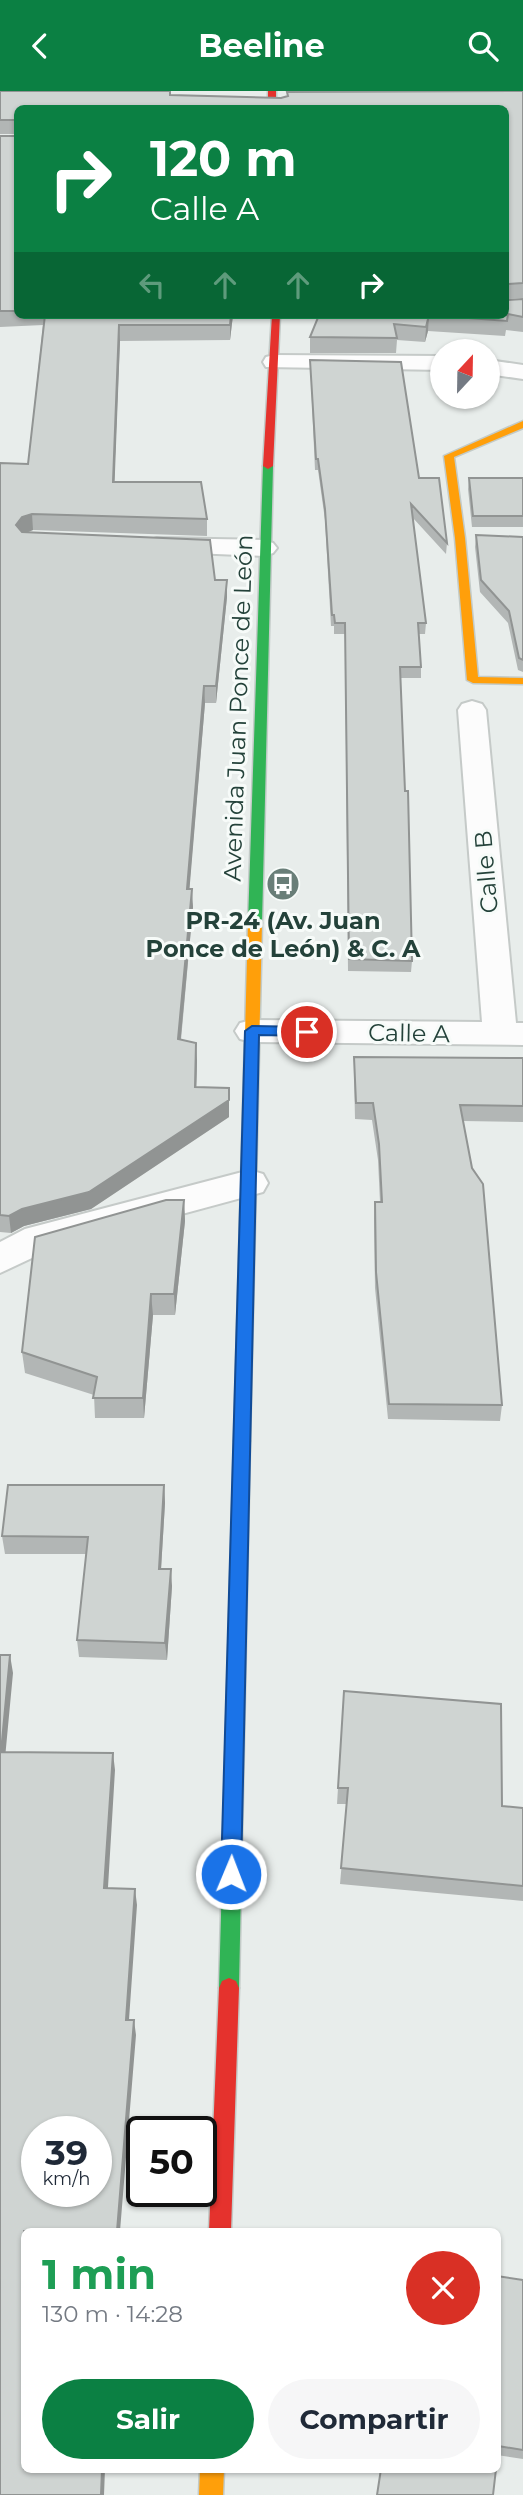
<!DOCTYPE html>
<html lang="es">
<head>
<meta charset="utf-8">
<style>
	body { margin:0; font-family:Montserrat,sans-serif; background:#f6f6f7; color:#1f2937; height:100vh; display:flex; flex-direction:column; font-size:26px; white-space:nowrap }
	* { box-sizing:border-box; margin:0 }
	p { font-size:23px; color:#747a83 }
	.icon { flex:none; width:38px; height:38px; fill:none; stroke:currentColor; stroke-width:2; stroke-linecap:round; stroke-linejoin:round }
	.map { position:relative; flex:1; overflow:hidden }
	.panel { position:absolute; left:21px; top:2137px; width:480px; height:245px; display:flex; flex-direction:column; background:#fff; border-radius:10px; box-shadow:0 2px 5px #0004 }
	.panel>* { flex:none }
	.hud { position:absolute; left:14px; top:14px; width:495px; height:214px; border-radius:10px; box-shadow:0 2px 5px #0004; background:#0b8043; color:#fff; overflow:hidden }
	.needle { width:46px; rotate:22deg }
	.controls { position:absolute; left:430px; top:248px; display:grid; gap:14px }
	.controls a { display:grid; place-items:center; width:70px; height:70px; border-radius:50%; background:#fff; box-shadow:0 2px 5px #0004; font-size:35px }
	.speed { position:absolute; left:21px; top:2025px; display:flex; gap:14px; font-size:35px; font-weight:700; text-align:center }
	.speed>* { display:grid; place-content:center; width:91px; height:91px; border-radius:50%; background:#fff; box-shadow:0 2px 5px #0004; line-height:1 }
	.speed small { font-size:18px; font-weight:400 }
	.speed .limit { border:4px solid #111; border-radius:10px; background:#fff; color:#111 }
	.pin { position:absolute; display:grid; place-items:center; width:60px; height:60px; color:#fff; margin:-30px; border:4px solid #fff; border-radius:50%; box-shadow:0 2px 7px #0007 }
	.me { position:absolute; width:77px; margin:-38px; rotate:1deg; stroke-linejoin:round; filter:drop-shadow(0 0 5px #0008) }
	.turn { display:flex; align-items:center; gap:24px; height:147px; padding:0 21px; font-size:32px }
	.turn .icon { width:91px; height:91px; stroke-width:2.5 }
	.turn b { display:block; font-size:49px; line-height:60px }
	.lanes { display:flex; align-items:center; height:66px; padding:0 21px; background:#0003; justify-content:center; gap:35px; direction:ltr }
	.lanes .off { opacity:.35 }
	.round { display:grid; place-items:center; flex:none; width:74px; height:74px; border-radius:37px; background:#f6f6f7 }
	.head { display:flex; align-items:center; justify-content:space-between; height:119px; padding:0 21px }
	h1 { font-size:42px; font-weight:700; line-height:52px; color:#1e9e55 }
	.primary-button { display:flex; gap:14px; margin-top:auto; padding:14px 21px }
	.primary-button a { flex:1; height:80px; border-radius:42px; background:#0b8043; color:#fff; font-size:28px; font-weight:700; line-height:80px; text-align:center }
	.primary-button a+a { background:#f6f6f7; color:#1f2937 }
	header { display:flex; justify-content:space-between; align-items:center; height:91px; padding:0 21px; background:#0b8043; color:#fff; font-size:32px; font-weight:700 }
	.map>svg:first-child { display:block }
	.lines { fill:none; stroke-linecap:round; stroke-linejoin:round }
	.street-casing { stroke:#c5cac8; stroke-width:4 }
	.fast-casing { stroke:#c3cbc8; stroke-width:3 }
	.slow-casing { stroke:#c3cbc8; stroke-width:3 }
	.jam-casing { stroke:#c3cbc8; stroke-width:3 }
	.street { fill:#fcfcfc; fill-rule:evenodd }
	.fast { fill:#30b455; fill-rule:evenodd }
	.slow { fill:#ff9f0a; fill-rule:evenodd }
	.jam { fill:#e5322d; fill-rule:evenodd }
	.wall { fill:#b2b6b5 }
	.shaded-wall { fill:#919493 }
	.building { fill:#cfd4d2; stroke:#919493; stroke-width:2; fill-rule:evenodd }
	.route { fill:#1a73e8; stroke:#114b97; stroke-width:2 }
	.labels { text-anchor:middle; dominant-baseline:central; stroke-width:6; stroke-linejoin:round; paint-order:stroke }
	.street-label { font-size:24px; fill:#24423a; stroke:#f7fbf9 }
	.poi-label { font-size:24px; font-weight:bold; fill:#24423a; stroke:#f7fbf9 }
</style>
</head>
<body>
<header><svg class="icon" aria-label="back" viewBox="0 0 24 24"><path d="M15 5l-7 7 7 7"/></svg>Beeline<svg class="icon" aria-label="search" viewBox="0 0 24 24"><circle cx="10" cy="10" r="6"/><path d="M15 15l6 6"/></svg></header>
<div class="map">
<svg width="523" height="2404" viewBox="0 0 523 2404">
	<rect width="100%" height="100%" fill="#e8edeb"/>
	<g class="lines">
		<defs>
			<path id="street" d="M274,264l169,1v14l-177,-3 -3,-5 3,-5z
				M488,269l35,5v14l-35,-5z
				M157,447l107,2 9,3 4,5 -4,5 -9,3 -116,-5 -4,-5 4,-5z
				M472,610l10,3 4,6 30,313h7v22l-271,-3 -12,-3 -5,-8 5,-8 12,-3 230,2 -24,-312 4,-6z
				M250,1079l13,4 5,9 -5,9 -214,58 -49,23v-31l25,-13z"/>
			<path id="fast" d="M268,372l5,3 -11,457 -7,4 -7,-4 15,-457z
				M242,1343l6,2 2,5 -11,547 -3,7 -7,3 -7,-3 -3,-7 15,-547 2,-5z"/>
			<path id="slow" d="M523,330v7l-69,29 11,81 13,139 45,1v6l-50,-1 -6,-3 -12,-142 -11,-82z
				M255,828l7,4 -12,518 -2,5 -6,2 -6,-2 -2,-5 14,-518z
				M200,2378h24l-1,26h-24z"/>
			<path id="jam" d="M268,0h8v18h-8z
				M272,224h8l-7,151 -5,3 -5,-3z
				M229,1887l7,3 3,7 -8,243h-22l10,-243 3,-7z"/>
		</defs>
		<use href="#street" class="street-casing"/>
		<use href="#fast" class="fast-casing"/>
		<use href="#slow" class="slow-casing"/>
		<use href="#jam" class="jam-casing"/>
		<use href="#street" class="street"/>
		<use href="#fast" class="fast"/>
		<use href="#slow" class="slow"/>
		<use href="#jam" class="jam"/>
	</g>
	<path class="wall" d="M0,0h171v4l110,3 242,-7v207l-17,1v-190h-488v25h-18z
		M0,45h18v179h215l-3,25 -110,1 -6,141 93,37v17l-174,-6 -6,2 188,48 12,17 -11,106h-11l-16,186 4,18 -12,133 16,20 -1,27 33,18v12l-138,92 -67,17 -13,7 -11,-1v-769l28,1 15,-139 -43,2z
		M523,208v33l-17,-2 -1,6 -77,-5 -3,11 -28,-2 -1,13h-86v-16z
		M310,269l109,118 28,65 -1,11 -33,-36 13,105 -1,11h-6l2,33v11h-21l12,283 -1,11 -63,-1 -3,-337h-11v-8h-3l-6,-106 -7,-50h-3z
		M469,387h54v49h-51l-4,-38z
		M476,444l47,2v135l-5,-2 -10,-47 -28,-31 -5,-45z
		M354,966l169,1v64l-60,-1 39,284 -2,16 -112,-2 -13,-131 -1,-70 1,-16h5l-2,-42 -6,-40 -17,-1 -1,-46z
		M184,1109l1,21 -10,94h-22l-9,103h-49l-1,-23 -69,-22 -3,-21z
		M164,1394l1,18 -4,66 11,17 -5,74 -88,-3 -2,-17 9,-86h-81l-3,-18z
		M344,1600l158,115 21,2v93l-183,-17 7,-80h-10z
		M497,2185l26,4v179l-26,-4z"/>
	<path class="shaded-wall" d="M231,224h2l-3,25v-15z
		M429,224l-1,16 -3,11 1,-15z
		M119,234l1,16 -6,157 -1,-16z
		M32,423l1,16 -10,4 -7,-9 6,-8z
		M227,489v17l-11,106v-17z
		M204,595l1,17 -17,204 -1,-18z
		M192,798l1,18 -14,150 -1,-18z
		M196,952l1,17 -1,45 -1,-18z
		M229,997v29l-138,92 -67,17 -13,7 -2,-17z
		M184,1109l1,21 -10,94 -1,-21z
		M151,1203l2,21 -9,103 -1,-20z
		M164,1394l1,18 -5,83 -1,-17z
		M171,1478l1,17 -5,74 -2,-17z
		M10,1564l3,18 -9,96 -3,-17z
		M113,1662l2,17 -8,134 -3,-16z
		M135,1798l2,16 -9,129 -2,-14z
		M134,1929l2,15 -16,196h-3z
		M102,2378h3l-1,26h-3z"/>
	<path class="building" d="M0,0h170v4l111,3 7,-2 -1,-4 236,-1v192l-17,1v-175h-488v11h-18z
		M0,45h18v175h-18z
		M523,208v18l-15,-3 -1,7 -78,-6 -3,12 -32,-3 3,14 -87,-1 9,-22h187v-15z
		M45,224h186l-1,10h-111l-6,157h88l6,37 -175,-5 -10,3 -6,8 6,7 188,8 5,40h12l-11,106h-12l-17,203h5l-14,150 18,4 -1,44 34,1v12l-140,92 -67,17 -13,7 -9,-1v-752l28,1z
		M310,269l91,2 18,116h20l8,65 -36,-39 15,119h-8l3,44h-21l5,124h3l4,170 -63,-2 -4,-336h-10l-1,-8h-2l-7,-106 -7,-50h-2z
		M469,387h54v38h-50z
		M476,444l47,2v123l-4,-2 -10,-47 -28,-31z
		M354,966l169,1v48l-63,-1 12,63 11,16 19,221 -113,-1 -13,-132 -1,-70h7l-3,-58 -6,-41h-17z
		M166,1109h18l-10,94h-23l-8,104h-50l4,-21 -75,-25 13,-115z
		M8,1394h156l-5,84h12l-6,74 -88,-3 11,-103 -86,-1z
		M0,1564h10l-9,97 112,1 -9,135 31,1 -9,131h8l-17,211h-93v238h78l-1,26h-101zM37,2040h59v60h-59z
		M344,1600l157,13 1,102 21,2v78l-182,-18 7,-80h-10z
		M497,2185l26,4v170l-25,-4 -1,12z
		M381,2378h115l-3,26h-116z"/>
	<path class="route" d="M252,935l55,1 7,5 -7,4 -48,-1 -18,839 -3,6 -7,3 -7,-3 -3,-6 24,-843z"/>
	<defs>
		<symbol id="bus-disc" viewBox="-11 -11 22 22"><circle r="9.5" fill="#697e78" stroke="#f7fbf9"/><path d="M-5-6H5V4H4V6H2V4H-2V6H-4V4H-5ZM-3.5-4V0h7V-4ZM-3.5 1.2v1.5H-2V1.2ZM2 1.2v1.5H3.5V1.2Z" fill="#fff"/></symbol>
	</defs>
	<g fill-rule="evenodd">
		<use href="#bus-disc" x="264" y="774" width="38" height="38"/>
	</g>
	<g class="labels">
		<g class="street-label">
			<text transform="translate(238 617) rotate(-88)">Avenida Juan Ponce de León</text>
			<text transform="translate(486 781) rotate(-95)">Calle B</text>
			<text transform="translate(409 942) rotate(1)">Calle A</text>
		</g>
		<g class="poi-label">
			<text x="283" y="829">PR-24 (Av. Juan<tspan x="283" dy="28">Ponce de León) &amp; C. A</tspan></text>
		</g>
	</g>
</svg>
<div class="controls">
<a><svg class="needle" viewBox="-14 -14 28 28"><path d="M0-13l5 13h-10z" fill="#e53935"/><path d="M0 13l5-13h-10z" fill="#747a83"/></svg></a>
</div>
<div class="speed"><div>39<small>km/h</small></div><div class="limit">50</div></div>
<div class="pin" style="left:307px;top:941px;background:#d93025"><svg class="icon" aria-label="arrive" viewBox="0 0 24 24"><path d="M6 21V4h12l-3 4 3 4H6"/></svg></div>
<svg class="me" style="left:231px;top:1783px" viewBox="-20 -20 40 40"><circle r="17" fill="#1a73e8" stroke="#fff" stroke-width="3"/><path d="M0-11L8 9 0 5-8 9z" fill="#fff"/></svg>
<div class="hud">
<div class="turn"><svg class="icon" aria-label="right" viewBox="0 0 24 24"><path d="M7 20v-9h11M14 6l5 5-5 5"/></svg><div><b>120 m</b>Calle A</div></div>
<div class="lanes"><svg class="icon off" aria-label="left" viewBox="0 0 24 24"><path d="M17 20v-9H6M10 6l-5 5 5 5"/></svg><svg class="icon off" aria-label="ahead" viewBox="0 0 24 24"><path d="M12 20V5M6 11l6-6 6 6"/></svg><svg class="icon off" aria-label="ahead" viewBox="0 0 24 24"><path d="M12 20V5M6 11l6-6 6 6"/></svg><svg class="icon" aria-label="right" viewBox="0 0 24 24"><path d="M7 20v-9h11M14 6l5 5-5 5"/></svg></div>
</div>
<section class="panel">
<div class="head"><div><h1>1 min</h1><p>130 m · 14:28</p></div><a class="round" style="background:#d93025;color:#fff"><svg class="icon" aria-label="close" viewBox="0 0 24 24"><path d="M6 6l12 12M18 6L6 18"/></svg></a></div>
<div class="primary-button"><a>Salir</a><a>Compartir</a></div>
</section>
</div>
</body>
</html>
